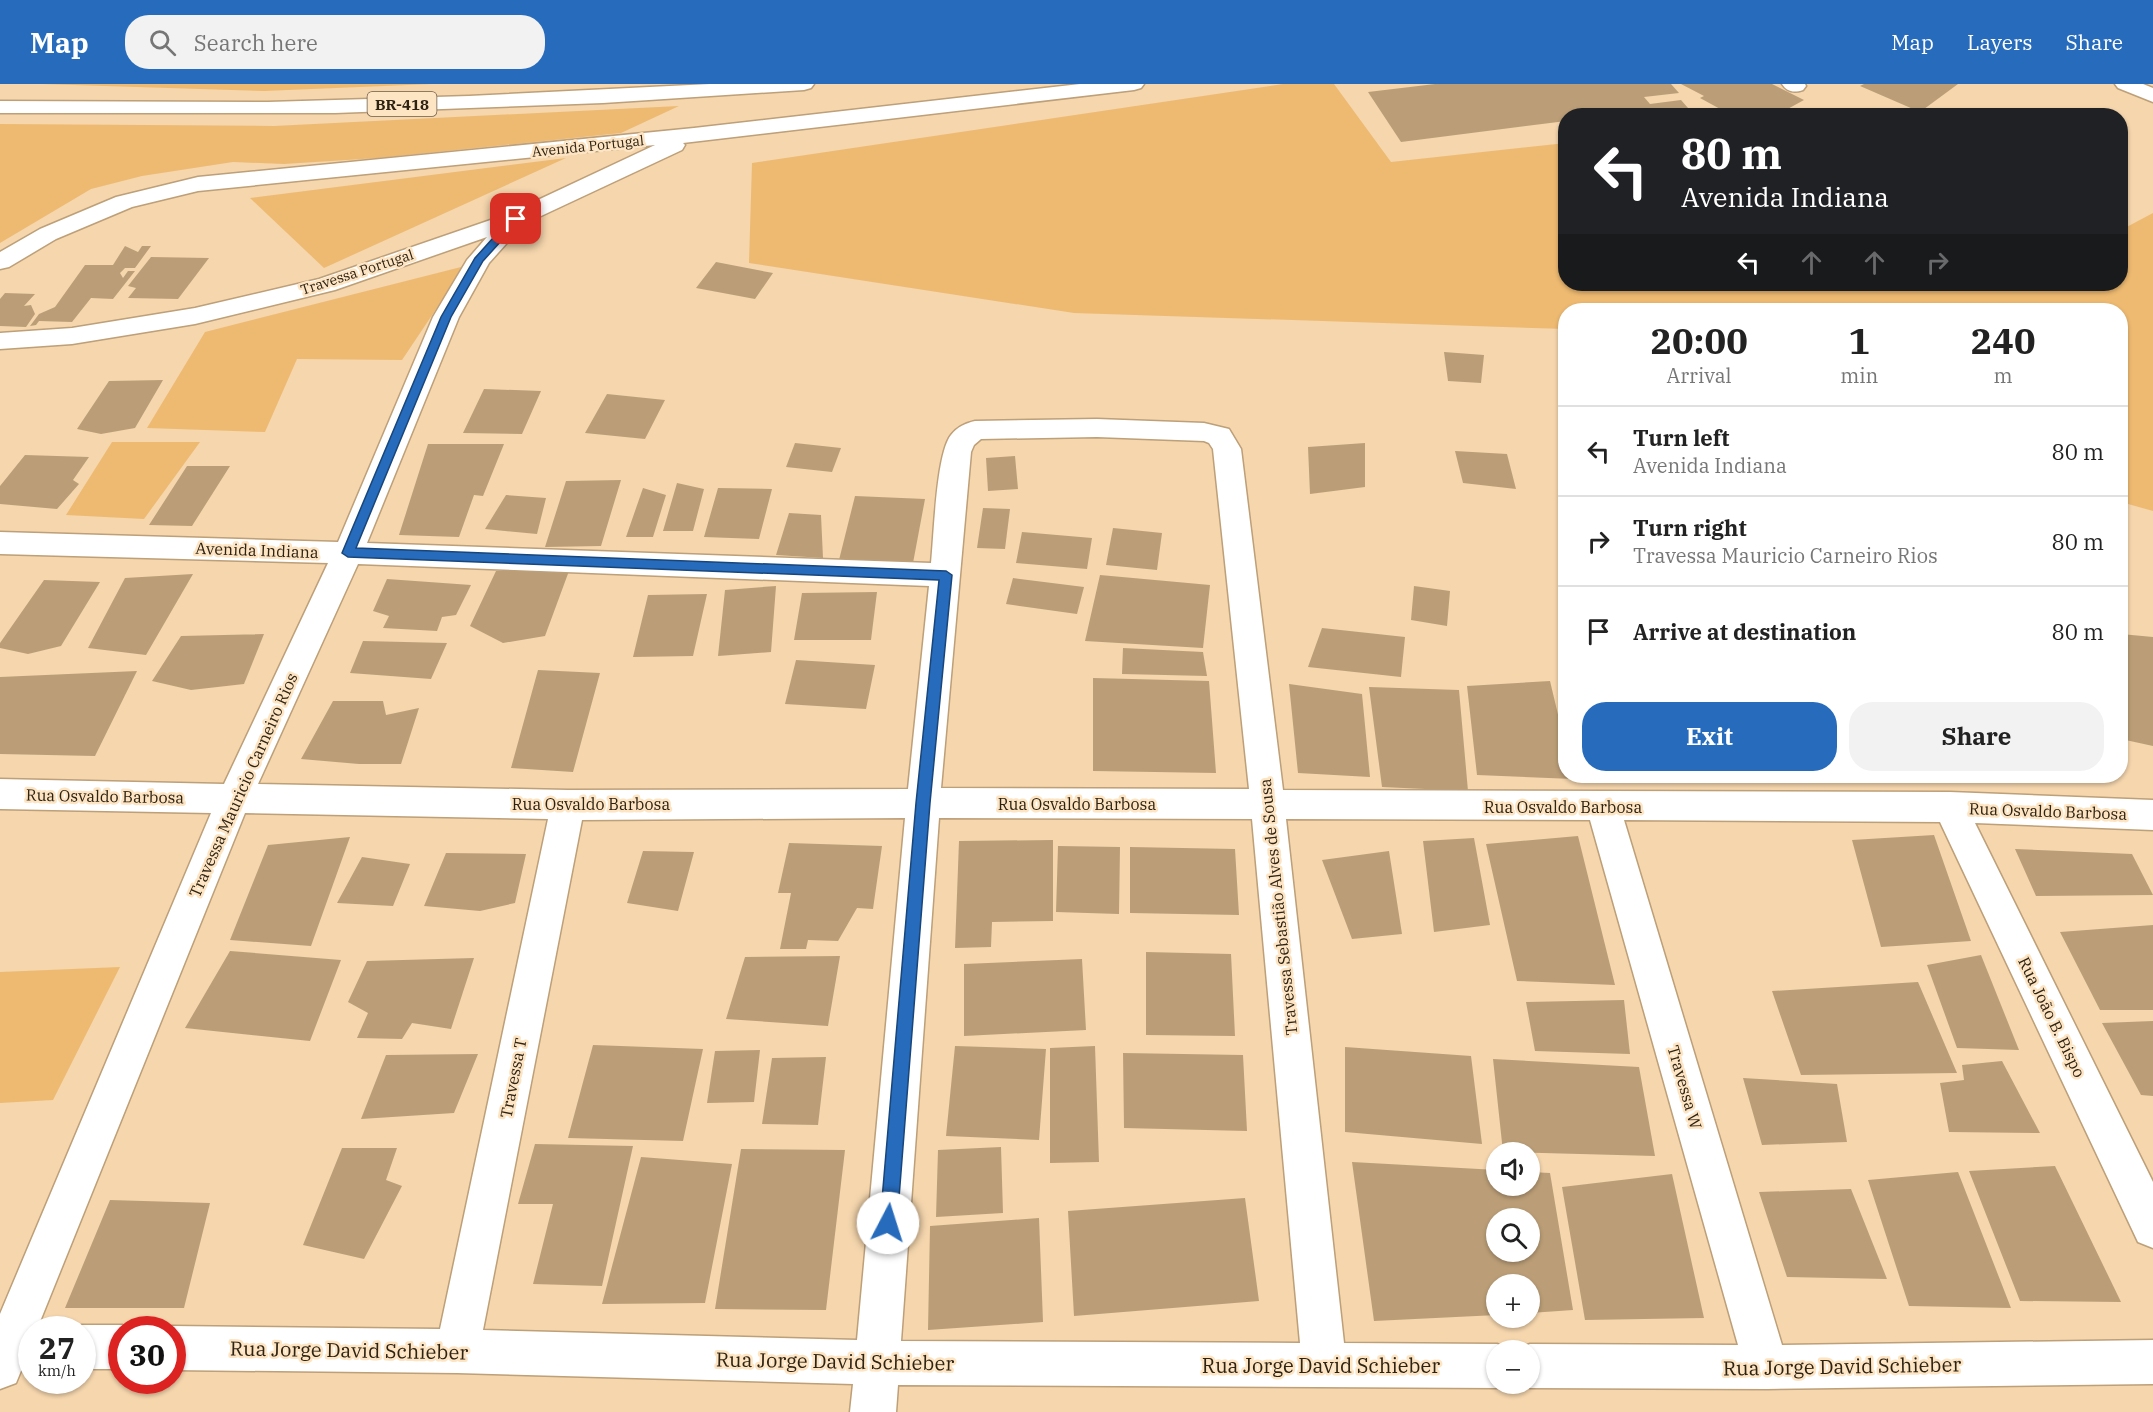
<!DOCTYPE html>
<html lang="en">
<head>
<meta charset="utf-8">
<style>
	body { margin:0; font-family:"IBM Plex Serif",serif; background:#f2f2f2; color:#222; height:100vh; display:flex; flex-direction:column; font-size:22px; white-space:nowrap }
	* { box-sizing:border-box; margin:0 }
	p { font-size:20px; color:#767676 }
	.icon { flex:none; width:33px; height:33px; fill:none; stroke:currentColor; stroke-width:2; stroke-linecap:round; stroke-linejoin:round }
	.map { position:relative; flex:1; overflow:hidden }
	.panel { position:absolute; left:1558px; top:219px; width:570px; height:480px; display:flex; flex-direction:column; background:#fff; border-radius:24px; box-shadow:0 2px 4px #0004 }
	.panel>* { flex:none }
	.top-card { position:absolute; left:1558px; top:24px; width:570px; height:183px; border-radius:24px; box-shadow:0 2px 4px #0004; background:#202124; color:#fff; overflow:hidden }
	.buttons { position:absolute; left:1486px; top:1058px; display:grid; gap:12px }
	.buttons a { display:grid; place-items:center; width:54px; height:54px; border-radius:50%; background:#fff; box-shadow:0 2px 4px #0004; font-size:30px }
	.speed { position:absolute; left:18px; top:1232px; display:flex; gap:12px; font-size:30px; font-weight:700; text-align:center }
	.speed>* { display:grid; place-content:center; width:78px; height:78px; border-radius:50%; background:#fff; box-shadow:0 2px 4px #0004; line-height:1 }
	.speed small { font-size:15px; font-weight:400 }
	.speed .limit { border:9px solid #d22; background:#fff; color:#111 }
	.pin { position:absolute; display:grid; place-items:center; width:51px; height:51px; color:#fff; margin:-26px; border-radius:12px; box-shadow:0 3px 9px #0006 }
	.me { position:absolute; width:66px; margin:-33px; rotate:5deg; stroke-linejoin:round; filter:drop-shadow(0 0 4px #0008) }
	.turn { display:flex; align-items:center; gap:21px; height:126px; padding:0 24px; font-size:27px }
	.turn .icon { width:78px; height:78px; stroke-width:2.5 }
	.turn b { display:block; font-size:42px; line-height:51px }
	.lanes { display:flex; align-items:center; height:57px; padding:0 24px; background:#0003; justify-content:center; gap:30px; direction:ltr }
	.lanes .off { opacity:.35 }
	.eta { display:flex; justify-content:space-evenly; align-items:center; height:102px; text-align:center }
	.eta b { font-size:36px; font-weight:800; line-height:42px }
	.primary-button { display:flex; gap:12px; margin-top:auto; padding:12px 24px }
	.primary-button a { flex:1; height:69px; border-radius:24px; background:#266bbc; color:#fff; font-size:24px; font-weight:800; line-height:69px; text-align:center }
	.primary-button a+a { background:#f2f2f2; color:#222 }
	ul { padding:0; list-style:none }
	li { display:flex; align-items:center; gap:18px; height:90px; padding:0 24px; border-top:2px solid #e0e0e0 }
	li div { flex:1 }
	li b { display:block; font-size:22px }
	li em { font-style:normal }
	header { display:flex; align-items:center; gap:36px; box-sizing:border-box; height:84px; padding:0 30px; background:#266bbc; color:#fff }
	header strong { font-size:28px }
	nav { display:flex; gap:33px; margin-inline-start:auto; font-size:21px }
	.search { width:420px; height:54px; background:#f2f2f2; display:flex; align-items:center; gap:15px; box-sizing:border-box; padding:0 21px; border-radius:24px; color:#767676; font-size:22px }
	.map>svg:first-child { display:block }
	.green { fill:#eeba71 }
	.building { fill:#bb9e77; fill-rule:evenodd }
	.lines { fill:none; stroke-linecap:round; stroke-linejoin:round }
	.minor-casing { stroke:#bd9f78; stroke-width:3 }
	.major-casing { stroke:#bd9f78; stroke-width:3 }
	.minor { fill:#fff; fill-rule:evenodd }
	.major { fill:#fff; fill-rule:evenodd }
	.route { fill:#266bbc; stroke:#19467a; stroke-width:1.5 }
	.labels { text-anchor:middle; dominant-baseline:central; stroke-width:5; stroke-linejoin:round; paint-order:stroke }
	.far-street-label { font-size:14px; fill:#2e2213; stroke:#fde5c4 }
	.shield { fill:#fde5c4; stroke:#6c5c48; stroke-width:1.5 }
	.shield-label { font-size:15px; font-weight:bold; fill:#2e2213 }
	.street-label { font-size:16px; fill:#2e2213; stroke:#fde5c4 }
	.near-street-label { font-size:20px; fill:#2e2213; stroke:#fde5c4 }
</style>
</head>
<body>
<header>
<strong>Map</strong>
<div class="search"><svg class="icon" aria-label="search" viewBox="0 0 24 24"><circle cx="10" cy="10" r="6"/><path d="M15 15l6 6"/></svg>Search here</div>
<nav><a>Map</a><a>Layers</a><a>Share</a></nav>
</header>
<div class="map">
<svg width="2153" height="1328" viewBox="0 0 2153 1328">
	<rect width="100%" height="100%" fill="#f5d6ad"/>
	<path class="green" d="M41,0h391l-168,7z
		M1283,0h51l57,78 175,-19v141h555v-54l32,-17v298l-32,-9v-192h-555v19l-492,-16 -325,-50 3,-100z
		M679,22l-58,27 -243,25 -94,6 -51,-2 -91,14 -51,13 -91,54v-119l274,2z
		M566,74l-242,110 -74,-70z
		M465,182l-63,94 -105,-1 -32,73 -118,-4 58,-96z
		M112,358h88l-56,77 -78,-4z
		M120,883l-67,133 -53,3v-131z"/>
	<path class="building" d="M1435,0h236l8,9 -35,4 6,7 31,-4 14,16h-129v5l-165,21 -33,-50z
		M1681,0h91l32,16 -29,16h-42l-33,-18 4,-2z
		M1864,0h94l-38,28 -60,-26z
		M125,162l13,6 4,-6h9l-16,22h-10l-5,5 3,5 5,-7h7l-22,28 -22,-1 -19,24 -33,-1 -3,4 -6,1 9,-12 16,-7 30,-42h28z
		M151,173l58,1 -31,41 -50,-1 8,-10 -8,-2z
		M716,178l57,11 -18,26 -59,-11z
		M5,209l30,1 -11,12 7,-1 4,9 -9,13 -26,-1v-27z
		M1444,268l40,3 -3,28 -33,-2z
		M163,296l-28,48 -34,6 -24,-5 32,-48z
		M484,305l57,2 -19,43 -59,-1z
		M607,310l58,6 -20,39 -60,-6z
		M795,359l46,5 -9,24 -46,-5z
		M1365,359v44l-55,7 -2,-47z
		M428,360h76l-21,52 -9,-1 -15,42 -60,-2z
		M1455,367l52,3 9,35 -53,-6z
		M25,371l64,2 -16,23 6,4 -22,25 -57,-5v-18z
		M1015,372l3,33 -30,2 -2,-33z
		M187,382h43l-38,60 -43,-1z
		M621,396l-20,66 -56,1 21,-66z
		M677,399l27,6 -11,42h-30z
		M643,404l23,7 -13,42h-27z
		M718,404l54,1 -13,50 -55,-2z
		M506,411l40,3 -9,36 -52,-5z
		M855,412l70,3 -12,64 -74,-3z
		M983,424l27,1 -5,40 -28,-1z
		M789,429l32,2 2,43 -47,-3z
		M1113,444l49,5 -5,37 -51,-5z
		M1022,448l70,6 -5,31 -71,-6z
		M496,487h73l-24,65 -42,7 -33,-17z
		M193,490l-47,81 -58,-7 37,-70z
		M1100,491l110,10 -7,63 -118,-7z
		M1013,494l71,9 -7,27 -71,-10z
		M387,495l84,6 -15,30 -14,2 -5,14 -54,-3 6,-12 -16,-5z
		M44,496l56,2 -39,64 -33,8 -28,-6v-5z
		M776,502l-5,66 -53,4 7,-66z
		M1414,502l36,5 -3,35 -36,-6z
		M877,508l-6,48h-77l8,-47z
		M707,510l-14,62 -60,1 15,-62z
		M1322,544l83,9 -4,40 -93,-10z
		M264,550l-20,50 -53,6 -39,-9 29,-45z
		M2121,550l32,3v109l-32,-7z
		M363,557l84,2 -16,36 -81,-6z
		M1123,564l80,4 4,24 -85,-2z
		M796,576l79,5 -9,44 -81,-5z
		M538,586l62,3 -27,99 -62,-4z
		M137,587l-42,85 -95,-2v-77z
		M1093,594l116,3 7,92 -123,-2z
		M1550,597l16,67v28h6l1,3 -96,-4 -10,-89z
		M1289,600l73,10 8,83 -72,-4z
		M1369,603l90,3 9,101 -86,-4z
		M333,617h50l3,14 33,-7 -18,56h-42l-58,-5z
		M1587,692h81l2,4h-82z
		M2014,692h54l2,3 -56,-2z
		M1934,751l37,106 -90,6 -29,-107z
		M1578,752l37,149 -98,-4 -31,-137z
		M350,753l-39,109 -81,-6 38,-95z
		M1474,754l16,87 -56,7 -11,-91z
		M1053,756v81l-61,1 -1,25 -36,1 4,-107z
		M789,759l93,3 -9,63 -16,-1 -19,33 -30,-1 -2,9h-26l11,-56h-13z
		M1058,762l62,1 -1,67 -63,-2z
		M1130,763l105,2 4,66 -109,-2z
		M2015,765l117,5 21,41 -117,1z
		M643,767l51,1 -16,59 -51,-8z
		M1389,767l13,83 -50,5 -30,-79z
		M446,769l80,1 -11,49 -35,8 -56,-5z
		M362,773l48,7 -17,42 -56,-3z
		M2153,841v85h-53l-40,-78z
		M230,867l111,9 -31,81 -125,-13z
		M1146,868l85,2 4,82 -89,-1z
		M1981,871l38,95 -62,-2 -30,-83z
		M840,872l-12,70 -102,-7 19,-62z
		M474,874l-23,71 -39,-6 -10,16 -45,-1 11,-25 -20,-11 19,-41z
		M1082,875l4,71 -122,6v-72z
		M1918,898l39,91 -156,2 -29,-84z
		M1624,916l6,54 -95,-3 -9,-49z
		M2153,937v75l-12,-1 -39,-72z
		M593,961l110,4 -20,92 -115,-3z
		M955,962l91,3 -7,91 -93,-4z
		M1095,962l4,116 -49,1v-115z
		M1345,963l126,9 11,88 -137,-12z
		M760,966l-6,52 -47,1 8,-52z
		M1123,969l120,2 4,76 -123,-3z
		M478,970l-24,59 -93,6 25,-64z
		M826,973l-8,68 -56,-1 10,-66z
		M1493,975l146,8 16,89 -152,-4z
		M2002,977l38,72 -91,-1 -9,-49 24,-3 -2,-15z
		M1743,994l94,6 10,58 -85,3z
		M535,1060l98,2 -31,140 -69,-2 20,-80h-35z
		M1001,1063l2,66 -67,4 2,-67z
		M342,1064h55l-11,32 16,6 -38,73 -61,-14z
		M741,1065l104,1 -19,160 -111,-1z
		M641,1073l91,7 -27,139 -103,1z
		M1352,1078l145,8v15h33v-13l20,1 23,137 -43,3v-29h-33v31l-123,6zM1497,1134h33v33h-33z
		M2055,1082l66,136 -101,-1 -51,-130z
		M1958,1088l53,136 -102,-2 -41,-126z
		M1672,1090l32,144 -119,2 -23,-133z
		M1851,1105l36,90 -100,-2 -28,-85z
		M1245,1114l14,103 -185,15 -6,-105z
		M110,1116l100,3 -26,105h-119z
		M1039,1134l4,104 -115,8 2,-104z"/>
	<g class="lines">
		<defs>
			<path id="minor" d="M1080,0h64l-3,4 -7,2 -451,53 2,2 -3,5 -158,74 -35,39 -30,54 -92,226 564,20c3,-28 5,-109 20,-128 6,-8 15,-12 24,-14l122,-2 107,4 25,6 12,20 42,341 667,2 203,8v30l-178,-7 178,359v66l-15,-6 -198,-420 -316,-2 158,525 371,-5v44l-386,5 -237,-1 -12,-5h12v-33h-15l15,-6 208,1 -148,-525 -304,-1 58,524 153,1 15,6h-15v33h12l-12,5 -599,-3 -2,27h-46l3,-28 -396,-11 -285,-3v-41h-7l7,-3 268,3 108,-510 -303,-6 -208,516h-5v15l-16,39 -16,6v-75l211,-501 -211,-4v-30l224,5 104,-221 -328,-9v-22l338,10 95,-225 34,-57 20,-23 -152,53 -140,34 -123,20 -72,5v-16l72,-5 123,-20 124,-29 189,-65 147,-69 -457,46 -66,16 -76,32 -47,28 -9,2v-17l40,-23 76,-32 82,-20 496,-49zM1097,353l107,4 5,2 4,6 36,340 -308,-1 30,-336 3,-7 7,-6zM358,480l571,22 -21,203 -340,1 -310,-6zM905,734l-48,522 -374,-10 99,-510zM939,734l313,1 48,524 -399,-2z
				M1782,0h23l1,2 -3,4c-9,3 -16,2 -21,-6z
				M2115,0h28l10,4v14l-35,-14z
				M82,1241h40l10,4h-10v40h-40v-40h-10z"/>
			<path id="major" d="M710,0h104l-3,4 -7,2 -201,13 -268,10h-335v-12l268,1 201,-6z"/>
		</defs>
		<use href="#minor" class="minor-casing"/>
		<use href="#major" class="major-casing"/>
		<use href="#minor" class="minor"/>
		<use href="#major" class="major"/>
	</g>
	<path class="route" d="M512,133l9,2 -38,42 -32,56 -95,231 590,23 6,4 -22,228 -33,420 -2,6 -7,3 -6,-3 -2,-6 36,-420 23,-223 -591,-23 -6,-4 99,-236 34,-59z"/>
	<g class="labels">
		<g class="far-street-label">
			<text transform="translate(588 62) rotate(-6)">Avenida Portugal</text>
			<text transform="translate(357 188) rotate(-18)">Travessa Portugal</text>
		</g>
		<rect class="shield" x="367.5" y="8" width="69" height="24" rx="4.5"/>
		<g class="shield-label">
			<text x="402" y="20">BR-418</text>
		</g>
		<g class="street-label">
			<text transform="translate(257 466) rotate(2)">Avenida Indiana</text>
			<text transform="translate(243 701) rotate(-66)">Travessa Mauricio Carneiro Rios</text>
			<text transform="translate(105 712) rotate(1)">Rua Osvaldo Barbosa</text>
			<text x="591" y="720">Rua Osvaldo Barbosa</text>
			<text x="1077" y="720">Rua Osvaldo Barbosa</text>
			<text x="1563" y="723">Rua Osvaldo Barbosa</text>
			<text transform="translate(2048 727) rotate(2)">Rua Osvaldo Barbosa</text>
			<text transform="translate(1278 823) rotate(-96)">Travessa Sebastião Alves de Sousa</text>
			<text transform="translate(2052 933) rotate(64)">Rua João B. Bispo</text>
			<text transform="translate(513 994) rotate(-79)">Travessa T</text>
			<text transform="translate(1685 1003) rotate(74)">Travessa W</text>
		</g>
		<g class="near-street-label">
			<text transform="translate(349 1266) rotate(1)">Rua Jorge David Schieber</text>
			<text transform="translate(835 1277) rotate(1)">Rua Jorge David Schieber</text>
			<text x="1321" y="1281">Rua Jorge David Schieber</text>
			<text transform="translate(1842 1282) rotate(-1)">Rua Jorge David Schieber</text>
		</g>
	</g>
</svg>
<div class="buttons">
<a><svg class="icon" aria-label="sound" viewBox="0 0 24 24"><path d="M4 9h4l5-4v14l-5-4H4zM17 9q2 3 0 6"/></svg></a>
<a><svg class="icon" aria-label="search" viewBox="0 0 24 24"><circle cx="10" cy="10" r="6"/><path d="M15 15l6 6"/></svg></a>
<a>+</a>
<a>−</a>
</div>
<div class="speed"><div>27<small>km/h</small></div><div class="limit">30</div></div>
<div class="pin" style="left:516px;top:135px;background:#d93025"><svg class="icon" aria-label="arrive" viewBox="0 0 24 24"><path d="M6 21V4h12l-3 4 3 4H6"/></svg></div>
<svg class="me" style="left:888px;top:1139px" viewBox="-20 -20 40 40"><circle r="19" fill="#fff"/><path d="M0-13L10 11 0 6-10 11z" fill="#266bbc"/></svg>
<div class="top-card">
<div class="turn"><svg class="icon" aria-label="left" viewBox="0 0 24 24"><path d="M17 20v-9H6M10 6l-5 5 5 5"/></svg><div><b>80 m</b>Avenida Indiana</div></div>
<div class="lanes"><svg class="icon" aria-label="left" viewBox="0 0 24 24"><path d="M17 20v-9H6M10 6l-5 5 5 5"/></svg><svg class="icon off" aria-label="ahead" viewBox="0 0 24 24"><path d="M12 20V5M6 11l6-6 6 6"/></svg><svg class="icon off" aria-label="ahead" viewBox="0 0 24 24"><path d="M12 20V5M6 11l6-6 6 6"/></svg><svg class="icon off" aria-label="right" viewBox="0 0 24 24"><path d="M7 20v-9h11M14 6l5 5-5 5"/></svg></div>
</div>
<section class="panel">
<div class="eta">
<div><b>20:00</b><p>Arrival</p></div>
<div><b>1</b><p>min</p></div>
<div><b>240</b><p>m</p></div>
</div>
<ul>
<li><svg class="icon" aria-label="left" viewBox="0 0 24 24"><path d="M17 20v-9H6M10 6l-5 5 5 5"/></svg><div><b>Turn left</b><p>Avenida Indiana</p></div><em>80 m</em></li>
<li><svg class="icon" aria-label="right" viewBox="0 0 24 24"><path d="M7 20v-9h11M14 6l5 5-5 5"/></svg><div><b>Turn right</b><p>Travessa Mauricio Carneiro Rios</p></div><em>80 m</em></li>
<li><svg class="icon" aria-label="arrive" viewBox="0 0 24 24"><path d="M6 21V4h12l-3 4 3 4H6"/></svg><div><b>Arrive at destination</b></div><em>80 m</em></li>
</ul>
<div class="primary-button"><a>Exit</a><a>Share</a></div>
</section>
</div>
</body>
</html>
